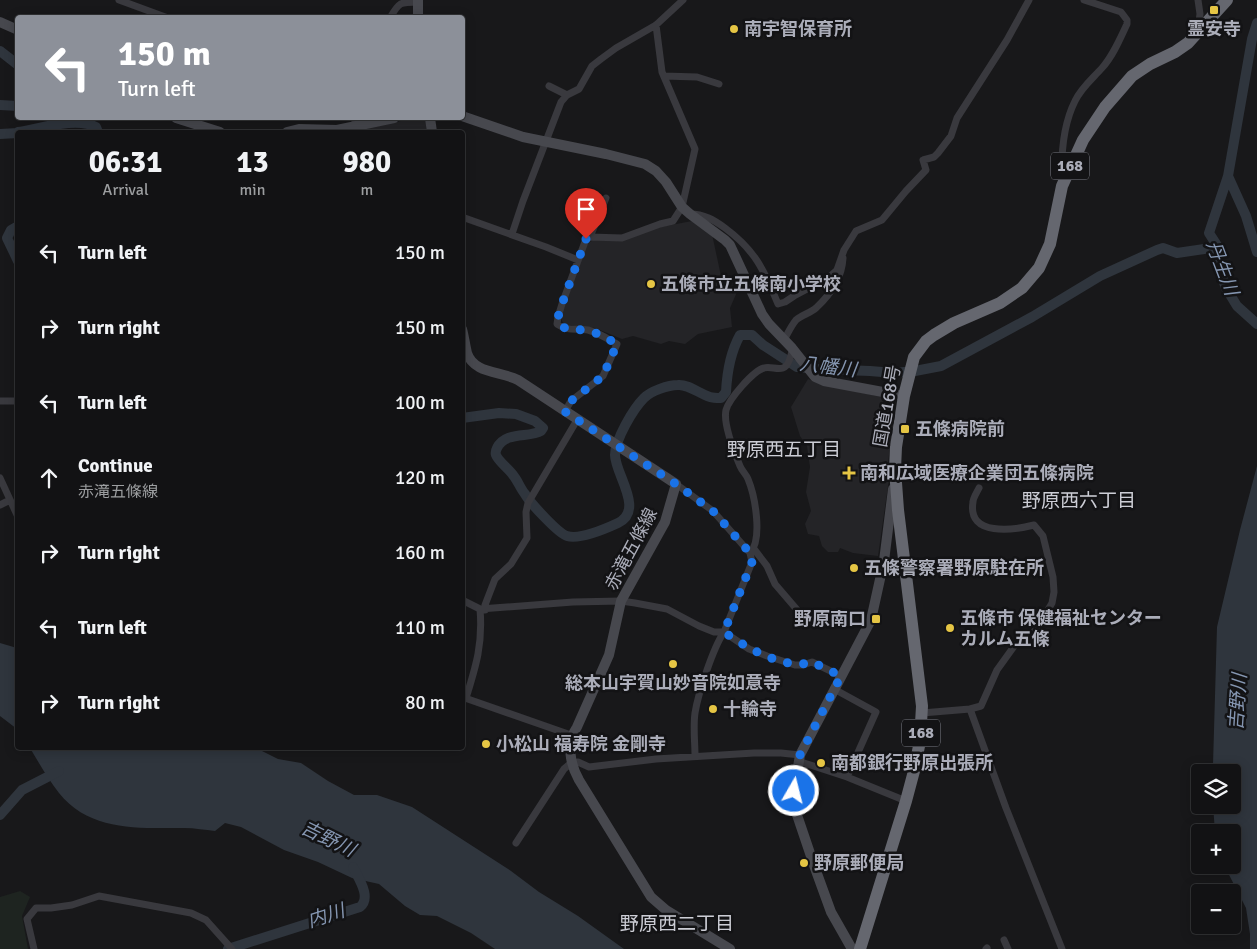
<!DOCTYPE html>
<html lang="en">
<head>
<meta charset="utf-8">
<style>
	body { margin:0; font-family:Signika,"Noto Sans JP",sans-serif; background:#1b1b1d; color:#f1f3f6; height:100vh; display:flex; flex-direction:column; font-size:19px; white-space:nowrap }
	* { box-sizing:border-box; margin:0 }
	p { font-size:16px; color:#9c9ea0 }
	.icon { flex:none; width:28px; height:28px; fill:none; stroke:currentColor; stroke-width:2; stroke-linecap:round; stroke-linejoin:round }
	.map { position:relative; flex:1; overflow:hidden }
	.side { position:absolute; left:15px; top:130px; width:450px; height:620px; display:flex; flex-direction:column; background:#121214; border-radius:5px; box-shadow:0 2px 12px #0003,0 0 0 1px #313234 }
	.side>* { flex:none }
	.guide { position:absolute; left:15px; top:15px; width:450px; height:105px; border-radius:5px; box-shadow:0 2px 12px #0003,0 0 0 1px #313234; background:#8c9099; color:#fff; overflow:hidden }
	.tools { position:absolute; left:1191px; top:764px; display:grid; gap:10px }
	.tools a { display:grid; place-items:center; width:50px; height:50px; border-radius:5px; background:#121214; box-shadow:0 2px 12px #0003,0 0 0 1px #313234; font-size:25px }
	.pin { position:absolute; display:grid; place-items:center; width:42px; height:42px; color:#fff; margin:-51px -21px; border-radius:50% 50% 50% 0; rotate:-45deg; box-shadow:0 0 5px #0007 }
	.pin .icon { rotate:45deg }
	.me { position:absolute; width:55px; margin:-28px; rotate:8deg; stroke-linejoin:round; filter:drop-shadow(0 0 4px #0008) }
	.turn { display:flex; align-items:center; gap:18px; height:105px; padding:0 20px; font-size:22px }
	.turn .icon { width:65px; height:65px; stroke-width:2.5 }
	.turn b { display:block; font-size:35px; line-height:42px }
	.eta { display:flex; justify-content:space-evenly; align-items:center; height:85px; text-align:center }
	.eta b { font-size:30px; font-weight:700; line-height:35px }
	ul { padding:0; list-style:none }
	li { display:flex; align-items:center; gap:15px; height:75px; padding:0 20px }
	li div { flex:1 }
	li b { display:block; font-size:19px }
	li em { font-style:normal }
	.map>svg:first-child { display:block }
	.built { fill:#242427 }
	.green { fill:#1e2420 }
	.water { fill:#2f353d }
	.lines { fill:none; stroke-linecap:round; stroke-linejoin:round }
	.river { stroke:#2f353d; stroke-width:10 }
	.street { stroke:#39393e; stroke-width:7 }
	.secondary { stroke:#47484e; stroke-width:10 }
	.highway { stroke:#65676f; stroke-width:12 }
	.route { stroke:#1a73e8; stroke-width:9; stroke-dasharray:0 16.2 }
	.poi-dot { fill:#e5c544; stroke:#131315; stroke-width:2 }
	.labels { text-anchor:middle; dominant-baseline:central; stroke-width:5; stroke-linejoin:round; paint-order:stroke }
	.shield { fill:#131315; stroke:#7d7f88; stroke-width:1 }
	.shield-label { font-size:16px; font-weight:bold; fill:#abadb9 }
	.poi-label { font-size:18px; font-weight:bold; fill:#abadb9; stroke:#131315; text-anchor:start }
	.street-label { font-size:18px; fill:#abadb9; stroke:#131315 }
	.water-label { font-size:19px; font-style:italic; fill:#8596b1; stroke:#131315 }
	.neighbourhood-label { font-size:19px; fill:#cccdd5; stroke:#131315 }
</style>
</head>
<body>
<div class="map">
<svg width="1257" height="949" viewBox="0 0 1257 949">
	<rect width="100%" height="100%" fill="#18181a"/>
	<path class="built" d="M414,118h12l1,14h-72l1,-1z
		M692,221l20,13 9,42 16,16 -7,16 2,19 -34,7 -13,10 -16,-3 -8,3 -28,-8 -11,3 -27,-11 -30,-3 -3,-4 -1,-5 24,-68 3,-5 5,-3z
		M808,379l12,5 76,16 -8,63 1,16 -11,77 -25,-3 -13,-5 -2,4h-10l-6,-6 -3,-10 -11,-2 -3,-10 6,-13 -5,-19 4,-25 -3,-21 -7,-10 -9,-29z"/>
	<path class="green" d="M20,891l10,6 -8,19 6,33h-28v-52z"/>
	<path class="water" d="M1257,466v483h-7v-15l-4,-26 -22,-43h8v-33h-17l-2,-27h19v-33h-19v-7l4,-138 23,-97z
		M0,643l17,5v81l-17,-13z
		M30,748h226l22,11 23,4 27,18 26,14h23l35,12 99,64 28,21 39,24 46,33h-129l-24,-16 -34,-17 -17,-1 -15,-9 -26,-22 -27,-6 -34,-16 -34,-12 -43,-23 -16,-4 -10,8c-10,-1 -20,-3 -31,-3 -44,0 -94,4 -125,-35 -11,-14 -20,-30 -29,-45z"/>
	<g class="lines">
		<path class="river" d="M1257,23l-5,16 -24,137 -19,57 9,14 1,21 7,20 11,18 20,18
			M0,51l18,14
			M0,105l18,1
			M18,132c21,-3 59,-16 78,-5l2,5
			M0,134l18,-1
			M1228,176l18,40 11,36
			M18,226l-7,4 -4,8 11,23
			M462,418l37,-5 17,1 19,7 8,7 -2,3c-12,7 -36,0 -44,17 -1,2 -2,4 -1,7 2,6 13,14 17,20 5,6 7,13 12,19 5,9 34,40 42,42 13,4 38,-7 51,-13 27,-13 -3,-49 -3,-68 0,-15 18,-46 29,-57 7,-7 24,-13 34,-13 10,-1 22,9 32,12 3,1 7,1 11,1l5,-6c1,-20 4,-39 14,-57h12l11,10 34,22 20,2 53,2 24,2 21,-2 26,-5 91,-49 68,-41 57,-26 6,-2 14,5 41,-6
			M0,815l22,-25 37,-19
			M228,949l132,-42c12,-10 -2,-29 -7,-40"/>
		<path class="street" d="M119,0l49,18
			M390,18c9,-16 10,-16 28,-16
			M1198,29l2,-15 -2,-14
			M664,76l33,1 22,7
			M549,86l18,9
			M353,132l2,-10 3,-4
			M1062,180c-1,-26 1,-55 13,-79 6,-13 17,-22 27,-33 11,-12 18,-29 25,-44v-4l-6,-8 -37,-12
			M690,214c14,0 24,6 35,14 30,22 39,42 53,76l7,-2 9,-6 34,-18 9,-8 7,-20 12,-19 26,-11 24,-29 20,-21 -3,-10 11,-3 4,-4 13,-17 6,-18 50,-78 22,-40
			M462,217l84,30 32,13
			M512,234l11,-33 38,-99 6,-7 12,-6 13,-23 9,-7 15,-11 40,-23 27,-25
			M590,237l16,-39
			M784,340c4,-7 7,-14 12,-20 6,-5 14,-7 20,-12 15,-14 26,-30 27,-50
			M0,401h18
			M565,411l6,-10 32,-25 14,-32c-9,-5 -18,-11 -29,-14 -13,-2 -19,2 -31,-6l1,-7 4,-13 24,-65 4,-2 32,1 38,-14 13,-3 9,-14 13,-58 -33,-77 -6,-47
			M0,478l18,39
			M676,484l37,27 37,42 2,9 -28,70c-11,16 -26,62 -29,81 -2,14 0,29 0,43
			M0,505l10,-5
			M754,549l13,17 8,18 24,28 12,10
			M750,553c13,-14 5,-57 -2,-74 -2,-5 -6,-8 -8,-13 -5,-12 -17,-43 -14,-56 3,-11 27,-39 38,-42 6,-2 13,2 19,0 6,-2 9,-15 9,-20
			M462,600l18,9 93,-7 48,-1 14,2 32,6 32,17 15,6h10l25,17 18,7 28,9h8l9,-3 29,14
			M485,610v-5l10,-26 16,-15 16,-26 -1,-26 2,-9 49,-83
			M834,689l42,23 -29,65
			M462,697l109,38
			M466,698c10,-32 17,-54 14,-89
			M970,709l11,-3 16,-36 18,-25 21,-15 16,-27 2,-11 -1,-15 -10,-41 -9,-11c-20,5 -67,12 -61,-23 0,-4 4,-10 6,-14
			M922,713l48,-4 36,99 56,141
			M798,761l49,16 59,24
			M516,843l48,-74 7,-6 7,-1 11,5 67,-8 98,-6h27l19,2
			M1004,940l4,9
			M34,949l-7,-30 9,-11h15l21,-3 27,-9 92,17 15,7 26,29
			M986,949l1,-1"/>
		<path class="secondary" d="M418,0v18
			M0,22l18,8
			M462,116l61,21 83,17 39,10 11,7 10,11 16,25 8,7 35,26 5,5 32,69 7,10 23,24 23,29 9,4 80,15
			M176,118l44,14
			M430,118l2,14
			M287,132l12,-3 38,1 57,-12
			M462,329c2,7 3,16 5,24 7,21 34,18 51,27l158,104 -11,38 -44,79 -12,54 -32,72c-11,16 -7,37 2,53l72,117 15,13 64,39
			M852,949l-21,-37 -16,-44 -20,-59 -1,-18 6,-36 71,-135 13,-59 9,-72"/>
		<path class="highway" d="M860,949l46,-148 8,-30 6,-30 2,-35 -24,-196 -3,-41 1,-22 8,-51 10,-39 12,-16 8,-6 20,-12 46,-20 22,-15 17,-20 11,-24 12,-58 21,-46 22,-33 27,-31 18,-12 25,-12 13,-9 39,-43"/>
	</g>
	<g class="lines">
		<path class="route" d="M586,239l-24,65 -4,13v7c11,8 17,4 30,7 11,2 20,8 29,13l-14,32 -32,25 -7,10 112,73 37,27 37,42 2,9 -28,70c21,15 62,39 88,30l29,14 -41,79 -6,36"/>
	</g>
	<g class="poi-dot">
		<rect x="1209" y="5" width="10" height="10" rx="2.5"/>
		<circle cx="734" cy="29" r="5"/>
		<circle cx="651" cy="284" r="5"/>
		<rect x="900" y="424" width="10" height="10" rx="2.5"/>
		<path d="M846.5 465.5h5v5h5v5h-5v5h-5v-5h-5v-5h5z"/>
		<circle cx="854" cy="568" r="5"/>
		<rect x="871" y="614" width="10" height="10" rx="2.5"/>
		<circle cx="950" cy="628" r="5"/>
		<circle cx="673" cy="664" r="5"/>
		<circle cx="713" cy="709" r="5"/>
		<circle cx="486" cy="744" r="5"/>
		<circle cx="821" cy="763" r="5"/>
		<circle cx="804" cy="863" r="5"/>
	</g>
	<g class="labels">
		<g class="shield">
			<rect x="1051" y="152.5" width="38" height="27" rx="4"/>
			<rect x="902" y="719.5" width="38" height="27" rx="4"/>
		</g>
		<g class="shield-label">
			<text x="1070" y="166">168</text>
			<text x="921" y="733">168</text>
		</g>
		<g class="poi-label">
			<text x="744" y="29">南宇智保育所</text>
			<text x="1214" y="29" text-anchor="middle">霊安寺</text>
			<text x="661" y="284">五條市立五條南小学校</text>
			<text x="915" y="429">五條病院前</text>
			<text x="860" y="473">南和広域医療企業団五條病院</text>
			<text x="864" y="568">五條警察署野原駐在所</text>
			<text x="960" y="618">五條市 保健福祉センター<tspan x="960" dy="21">カルム五條</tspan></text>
			<text x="866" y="619" text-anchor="end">野原南口</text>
			<text x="673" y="683" text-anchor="middle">総本山宇賀山妙音院如意寺</text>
			<text x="723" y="709">十輪寺</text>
			<text x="496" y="744">小松山 福寿院 金剛寺</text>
			<text x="831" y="763">南都銀行野原出張所</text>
			<text x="814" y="863">野原郵便局</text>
		</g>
		<g class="street-label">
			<text transform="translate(887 406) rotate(-80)">国道168号</text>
			<text transform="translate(631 549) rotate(-62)">赤滝五條線</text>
		</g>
		<g class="water-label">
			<text transform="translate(1222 268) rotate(69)">丹生川</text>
			<text transform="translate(828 367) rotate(7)">八幡川</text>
			<text transform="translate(1238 702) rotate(-86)">吉野川</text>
			<text transform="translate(328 839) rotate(26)">吉野川</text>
			<text transform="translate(326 916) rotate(-18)">内川</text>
		</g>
		<g class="neighbourhood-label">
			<text x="784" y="450">野原西五丁目</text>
			<text x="1079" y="501">野原西六丁目</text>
			<text x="677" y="924">野原西二丁目</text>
		</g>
	</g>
</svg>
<div class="tools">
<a><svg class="icon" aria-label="layers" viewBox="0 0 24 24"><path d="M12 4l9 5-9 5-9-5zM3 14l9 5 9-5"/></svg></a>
<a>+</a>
<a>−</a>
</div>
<div class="pin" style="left:586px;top:239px;background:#d93025"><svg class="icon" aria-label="arrive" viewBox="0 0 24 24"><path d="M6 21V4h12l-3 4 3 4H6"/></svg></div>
<svg class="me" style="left:794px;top:791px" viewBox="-20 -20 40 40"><circle r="17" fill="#1a73e8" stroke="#fff" stroke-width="3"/><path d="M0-11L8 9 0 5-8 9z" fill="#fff"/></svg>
<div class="guide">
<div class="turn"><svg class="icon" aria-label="left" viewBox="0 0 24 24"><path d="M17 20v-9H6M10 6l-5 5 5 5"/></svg><div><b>150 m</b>Turn left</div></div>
</div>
<section class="side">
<div class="eta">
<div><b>06:31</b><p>Arrival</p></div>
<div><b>13</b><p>min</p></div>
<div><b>980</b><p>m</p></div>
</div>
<ul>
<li><svg class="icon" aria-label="left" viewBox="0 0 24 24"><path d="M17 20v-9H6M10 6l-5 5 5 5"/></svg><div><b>Turn left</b></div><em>150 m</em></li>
<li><svg class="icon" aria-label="right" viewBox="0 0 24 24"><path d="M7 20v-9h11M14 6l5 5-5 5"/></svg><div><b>Turn right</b></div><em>150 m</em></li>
<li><svg class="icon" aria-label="left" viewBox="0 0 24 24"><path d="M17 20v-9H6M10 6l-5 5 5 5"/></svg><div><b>Turn left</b></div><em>100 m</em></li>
<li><svg class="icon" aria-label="ahead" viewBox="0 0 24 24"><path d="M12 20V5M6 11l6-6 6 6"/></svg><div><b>Continue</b><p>赤滝五條線</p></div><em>120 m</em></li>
<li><svg class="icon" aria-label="right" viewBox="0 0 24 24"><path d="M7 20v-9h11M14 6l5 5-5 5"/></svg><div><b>Turn right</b></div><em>160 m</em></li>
<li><svg class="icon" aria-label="left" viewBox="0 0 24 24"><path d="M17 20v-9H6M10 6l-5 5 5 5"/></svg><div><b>Turn left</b></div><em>110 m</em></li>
<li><svg class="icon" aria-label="right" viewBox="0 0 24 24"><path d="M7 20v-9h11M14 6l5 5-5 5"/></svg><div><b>Turn right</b></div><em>80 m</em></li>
</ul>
</section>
</div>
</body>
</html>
